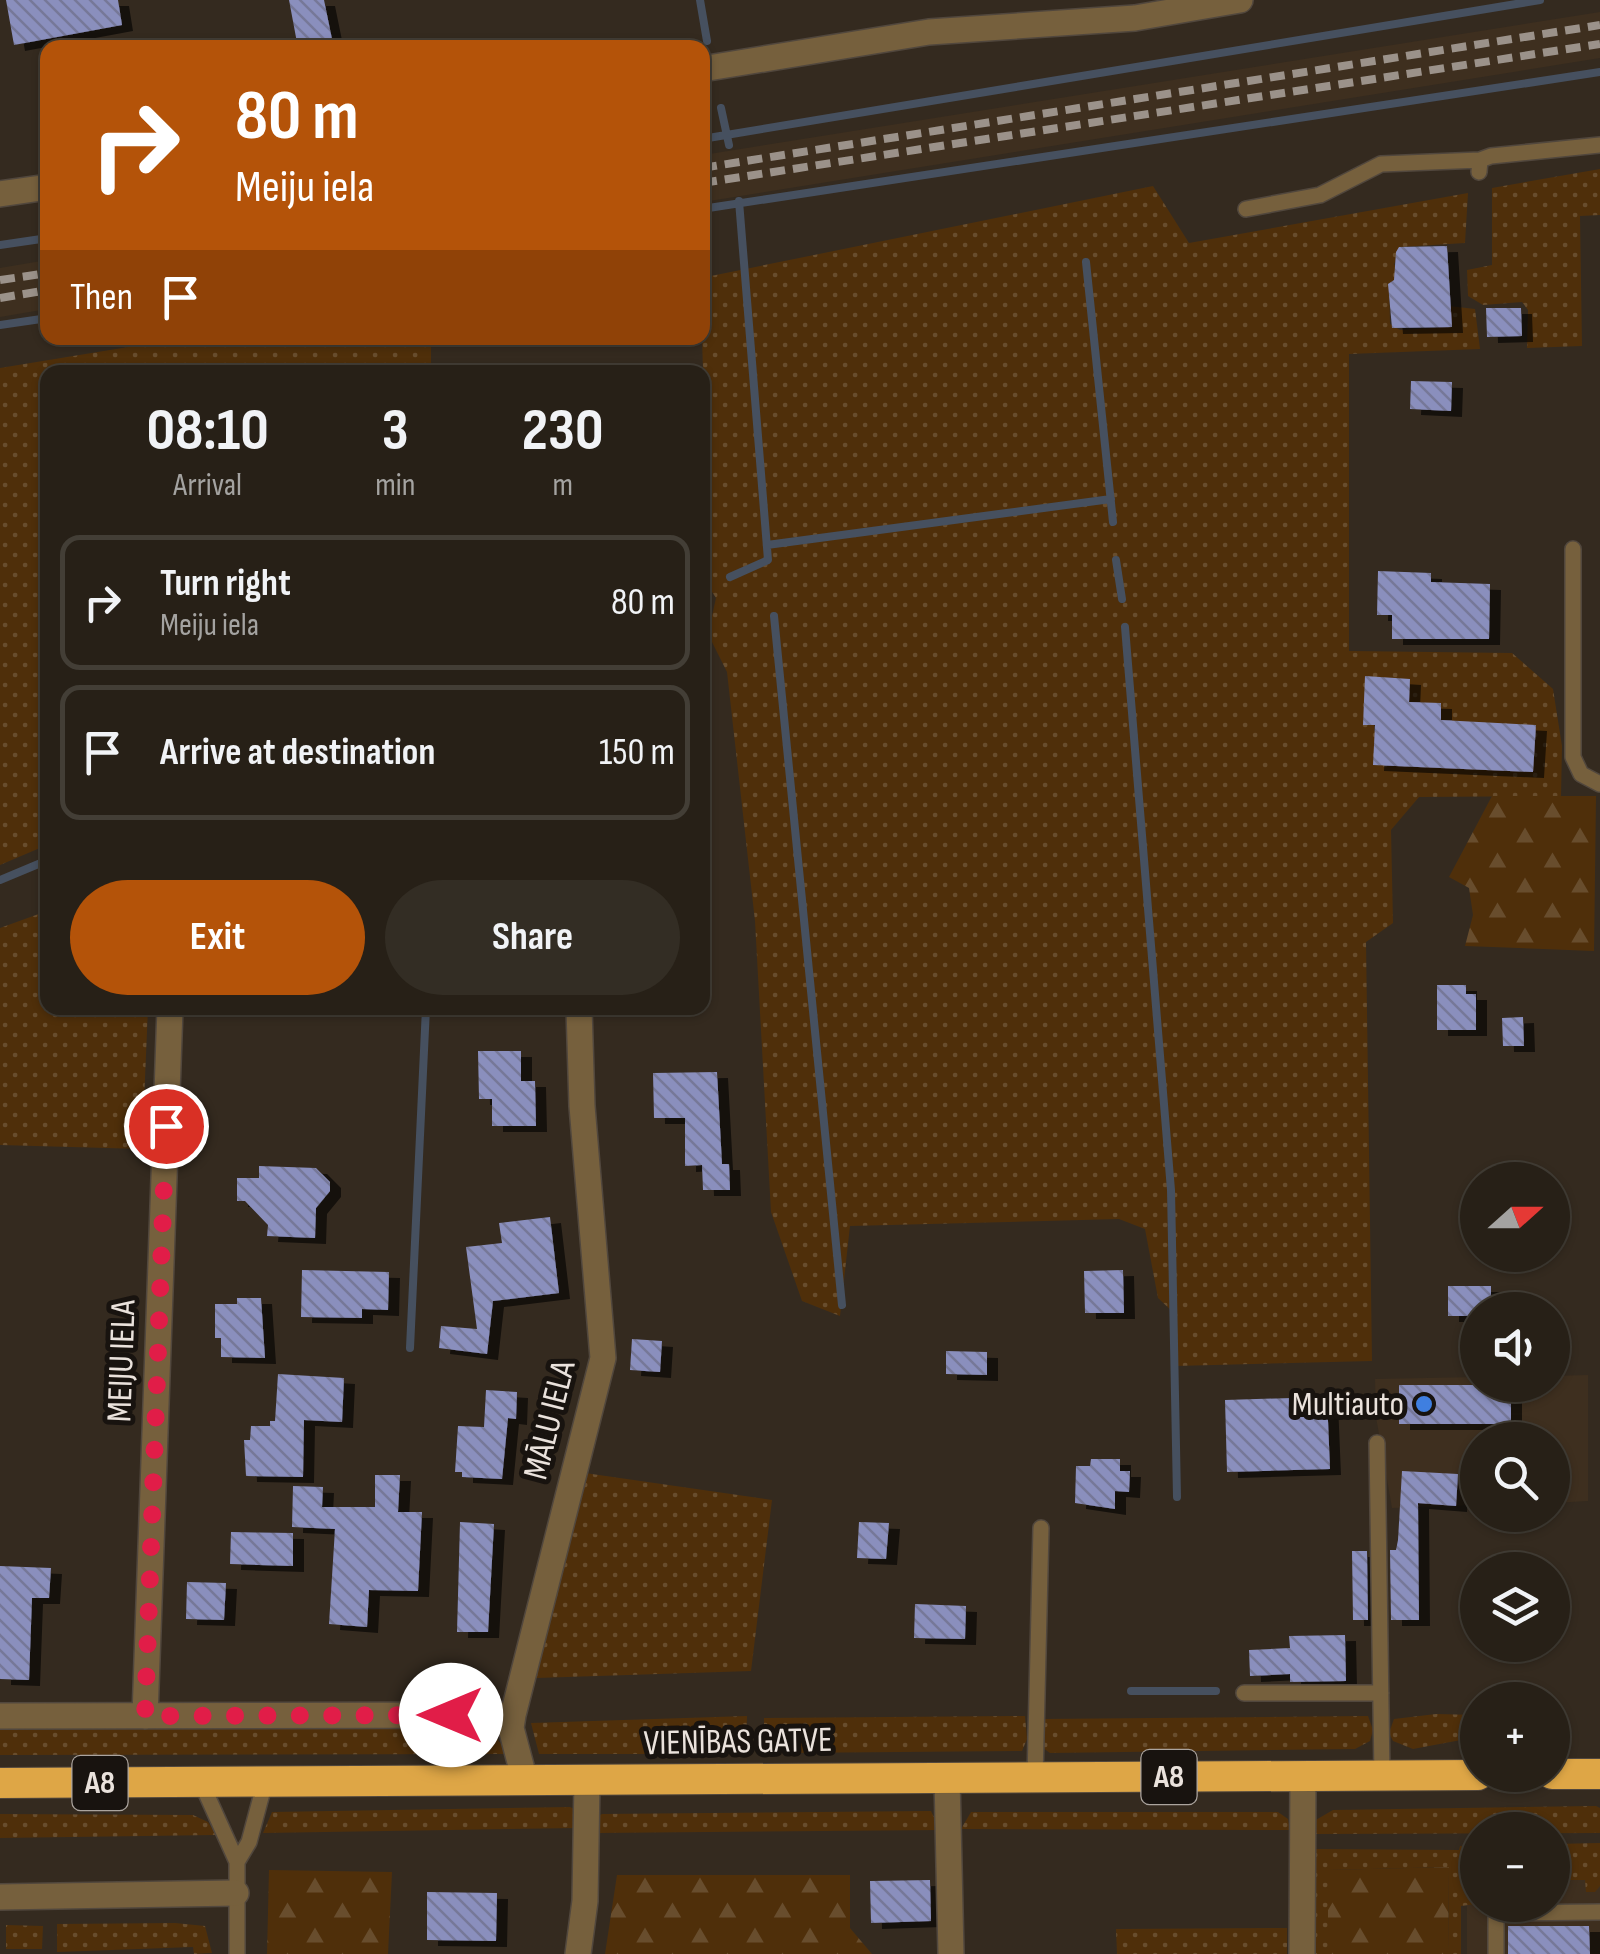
<!DOCTYPE html>
<html lang="en">
<head>
<meta charset="utf-8">
<style>
	body { margin:0; font-family:"Sofia Sans Condensed",sans-serif; background:#332d24; color:#f1f3f6; height:100vh; display:flex; flex-direction:column; font-size:38px; white-space:nowrap }
	* { box-sizing:border-box; margin:0 }
	p { font-size:32px; color:#a4a3a1 }
	.icon { flex:none; width:55px; height:55px; fill:none; stroke:currentColor; stroke-width:2; stroke-linecap:round; stroke-linejoin:round }
	.map { position:relative; flex:1; overflow:hidden }
	.side { position:absolute; left:40px; top:365px; width:670px; height:650px; display:flex; flex-direction:column; background:#272017; border-radius:20px; box-shadow:0 2px 8px #0004,0 0 0 2px #433e36 }
	.side>* { flex:none }
	.hud { position:absolute; left:40px; top:40px; width:670px; height:305px; border-radius:20px; box-shadow:0 2px 8px #0004,0 0 0 2px #433e36; background:#b45309; color:#fff; overflow:hidden }
	.needle { width:65px; rotate:69deg }
	.tools { position:absolute; left:1460px; top:1162px; display:grid; gap:20px }
	.tools a { display:grid; place-items:center; width:110px; height:110px; border-radius:50%; background:#272017; box-shadow:0 2px 8px #0004,0 0 0 2px #433e36; font-size:50px }
	.pin { position:absolute; display:grid; place-items:center; width:85px; height:85px; color:#fff; margin:-42px; border:5px solid #fff; border-radius:50%; box-shadow:0 2px 10px #0007 }
	.me { position:absolute; width:110px; margin:-55px; rotate:270deg; stroke-linejoin:round; filter:drop-shadow(0 0 8px #0008) }
	.turn { display:flex; align-items:center; gap:35px; height:210px; padding:0 30px; font-size:45px }
	.turn .icon { width:130px; height:130px; stroke-width:2.5 }
	.turn b { display:block; font-size:70px; line-height:85px }
	.then { display:flex; align-items:center; height:95px; padding:0 30px; background:#0003; gap:20px; font-size:38px }
	.eta { display:flex; justify-content:space-evenly; align-items:center; height:170px; text-align:center }
	.eta b { font-size:60px; font-weight:700; line-height:70px }
	.button { display:flex; gap:20px; margin-top:auto; padding:20px 30px }
	.button a { flex:1; height:115px; border-radius:60px; background:#b45309; color:#fff; font-size:40px; font-weight:700; line-height:115px; text-align:center }
	.button a+a { background:#332d24; color:#f1f3f6 }
	ul { padding:0; list-style:none }
	li { display:flex; align-items:center; gap:30px; height:135px; margin:0 20px 15px; padding:0 10px; border:5px solid #433e36; border-radius:20px }
	li div { flex:1 }
	li b { display:block; font-size:38px }
	li em { font-style:normal }
	.map>svg:first-child { display:block }
	.built { fill:#3e2f1f }
	.grass { fill:url(#grass-dots) }
	.forest { fill:url(#forest-firs) }
	.lines { fill:none; stroke-linecap:round; stroke-linejoin:round }
	.stream { stroke:#46505f; stroke-width:8 }
	.building { fill:url(#building-back-hatch); filter:url(#shadow) }
	.lane-casing { stroke:#51473d; stroke-width:18 }
	.street-casing { stroke:#51473d; stroke-width:28 }
	.highway-casing { stroke:#51473d; stroke-width:32 }
	.lane { stroke:#76603d; stroke-width:15 }
	.street { stroke:#76603d; stroke-width:25 }
	.highway { stroke:#dea646; stroke-width:30 }
	.rail { stroke:#9b928a; stroke-width:8; stroke-dasharray:15 8; stroke-linecap:butt }
	.route { stroke:#e11d48; stroke-width:18; stroke-dasharray:0 32.4 }
	.shop-dot { fill:#3f7fe0; stroke:#18130f; stroke-width:4 }
	.labels { text-anchor:middle; dominant-baseline:central; stroke-width:10; stroke-linejoin:round; paint-order:stroke }
	.shield { fill:#18130f; stroke:#aba49e; stroke-width:2.5 }
	.shield-label { font-size:32px; font-weight:bold; fill:#eae2dc }
	.street-label { font-size:35px; fill:#eae2dc; stroke:#18130f }
	.poi-label { font-size:35px; fill:#eae2dc; stroke:#18130f; text-anchor:end }
</style>
</head>
<body>
<div class="map">
<svg width="1600" height="1954" viewBox="0 0 1600 1954">
	<defs>
		<pattern id="grass-dots" width="8" height="8" patternUnits="userSpaceOnUse" patternTransform="scale(2.5)"><rect width="8" height="8" fill="#4f2f0a"/><path d="M2 2h.1M6 6h.1" fill="none" stroke="#684d2d" stroke-width="1.8" stroke-linecap="round"/></pattern>
		<pattern id="forest-firs" width="22" height="20" patternUnits="userSpaceOnUse" patternTransform="scale(2.5)"><rect width="22" height="20" fill="#4f2f0a"/><path d="M5 1l3.5 6h-7zM16 11l3.5 6h-7z" fill="#684d2d"/></pattern>
		<pattern id="building-back-hatch" width="6" height="6" patternUnits="userSpaceOnUse" patternTransform="scale(2.5)"><rect width="6" height="6" fill="#8a8fbd"/><path d="M-1 5l2 2M0 0l6 6M5-1l2 2" fill="none" stroke="#767898"/></pattern>
		<filter id="shadow"><feDropShadow dx="11" dy="6" stdDeviation="0" flood-color="#0009"/></filter>
	</defs>
	<rect width="100%" height="100%" fill="#342a1f"/>
	<path class="built" d="M1600,12v46l-897,144v-47z
		M47,260v49l-47,8v-49z
		M1588,1375v126l-35,2 -1,-63h-74l-1,65 -85,3 -16,-91 -1,-38 102,-2 1,8h74l1,-9z
		M1467,1863h10l1,42h74l1,-41 47,1v89h-133z"/>
	<path class="grass" d="M1600,169v46l-20,1 2,130 -55,2 1,-38 -6,-8 -39,3 -15,-9 -1,-26 25,-5v-77z
		M1153,186l36,57 279,-50 -3,50 -65,4 -6,18 6,1v14l-11,4 1,40 10,6 49,-3v-21l26,3 5,40 -131,5v297l163,2 41,36 9,57 -1,50 -142,1 -28,33 2,93 -27,19 6,419 -197,5 -1,-53 -16,-15 -13,-69 -26,-10 -269,7 -10,90 -38,-15 -31,-89 -16,-291 -28,-249 -19,-38 8,-36 -13,-20v-44l5,-2 -6,-194 4,-61z
		M183,338h248v34h-383l-1,473 -47,20v-497z
		M47,911l1,97h100l-6,141 -142,-4v-217z
		M585,1473l187,27 -21,171 -215,7z
		M1436,1714l41,1v22l-64,12 -20,-8 -4,-8 5,-14z
		M747,1716l-1,27 -8,7 -20,4h-179l-8,-31z
		M1025,1716l2,23 -5,12 -241,2 -17,-15v-20z
		M1368,1716l5,14 -3,11 -15,8 -305,4 -7,-5 -2,-29z
		M488,1727l21,27 -509,1v-26z
		M1596,1806l4,2v25l-289,1 3,-13 19,-11z
		M570,1807l9,4v17l-316,5 9,-21z
		M931,1811l9,19 -345,3 2,-16 5,-3z
		M971,1812h307l10,7 2,11 -329,-1z
		M0,1814l193,1 15,7 8,13 -216,3z
		M1600,1843v43l-5,6h-9l-1,-12h-32v-36z
		M1460,1846h17l-1,58 -15,2v48h-13l1,-87 -120,3 -1,84h-16v-105l147,1z
		M175,1923l30,3 7,27 -18,1 -1,-7 -136,5v-28z
		M6,1925l37,1 -1,23h-36z
		M1287,1928v26h-170l-1,-25z"/>
	<path class="forest" d="M1492,796h104l-2,155 -129,-5 8,-31 -4,-27 -20,-11z
		M1449,1867l-1,87h-120v-84z
		M269,1870l123,2 -4,82h-121z
		M617,1875h233v53l22,26h-267z"/>
	<g class="lines">
		<path class="stream" d="M700,0l7,41
			M721,108l8,37
			M702,139l838,-139
			M702,209l898,-137
			M0,245l48,-7
			M1086,262l27,260
			M0,325l48,-7
			M767,545l344,-46
			M1116,560l6,39
			M730,577l38,-17 -29,-359
			M774,616l68,689
			M1125,627l46,563 6,307
			M0,880l48,-20
			M410,1348l16,-340
			M1131,1691h85"/>
	</g>
	<path class="building" d="M6,0h112l4,25 -108,20z
		M289,0h35l9,44 -35,4z
		M1447,246l5,81 -60,1 -4,-44 6,-4 2,-28 3,-5z
		M1486,308h35l1,28 -35,1z
		M1411,381l41,1 -1,29 -41,-2z
		M1378,571l53,2v9l59,2 -1,55h-97v-24h-15z
		M1365,676l45,3 -1,23 32,1v17l95,5 -3,47 -160,-7 2,-40h-12z
		M1437,985h29v9h10v36h-39z
		M1523,1017l1,29h-21l-1,-28z
		M478,1051h43v30h14l1,45h-44v-27h-13z
		M717,1072l5,92h7l1,26h-27l-1,-25 -17,1v-48h-31l-1,-45z
		M259,1166l57,2 14,14v9l-14,17 -1,30 -48,-2 1,-11 -23,-24h-8v-23h22z
		M550,1217l9,76 -66,8 -6,53 -48,-6 2,-22 36,3 -11,-82 36,-4 -3,-20z
		M302,1270l87,2 -1,38 -26,-1v9l-61,-1z
		M1123,1270l1,43h-39l-1,-42z
		M1448,1286h43v24h-13v6h-30z
		M237,1298h24l4,60 -44,-1v-19h-6v-34h22z
		M632,1339l30,2 -2,31 -30,-2z
		M946,1351l41,1v23l-41,-1z
		M278,1374l66,4 -2,44 -38,-2 -1,57 -57,-1 -2,-36h6l1,-14h19v-5h5z
		M1399,1385h112v39h-112z
		M486,1390l31,2 -1,27 -8,-1 -6,61 -40,-2v-5h-7l3,-46 26,1z
		M1327,1397l3,72 -103,3 -2,-72z
		M1091,1459h29v12h10l-1,21 -14,-1v18l-40,-6 1,-37h14z
		M1402,1471l56,3 -2,32 -38,-3 1,117h-28l-1,-70h6l2,-10z
		M375,1475h25l-2,37h24l-4,79 -49,-1 -2,37 -38,-3 6,-95 -43,-2 1,-41 30,1 -1,20h53z
		M460,1522l34,2 -6,108h-31z
		M859,1522l30,1 -3,36 -29,-1z
		M231,1532l62,1v33l-63,-2z
		M1352,1551h15l1,69h-15z
		M0,1566l51,2 -2,30h-17l-3,82 -29,-1z
		M187,1582l39,1 -2,37 -38,-1z
		M915,1604l51,2 -1,33 -51,-1z
		M1345,1635l1,46 -56,1v-8l-40,2 -1,-26 41,-2 -1,-12z
		M930,1880l1,41 -60,2 -1,-42z
		M427,1892l70,1 -1,48 -69,-1z
		M1508,1926h81l1,28h-82z"/>
	<g class="lines">
		<defs>
			<path id="lane" d="M1479,172l1,-12 11,-4 109,-11
				M1246,209l74,-14 61,-31 99,-4
				M1573,549v208l8,17 19,10
				M1377,1443l5,332
				M1244,1693h137
				M1035,1778l6,-250
				M201,1782l36,80v92
				M237,1862l12,-20 16,-60
				M1496,1954v-41l104,-1"/>
			<path id="street" d="M702,69l227,-37 206,-14 105,-18
				M0,194l48,-7
				M0,1716l513,-1
				M145,1716l25,-708
				M947,1778l4,176
				M525,1781l-14,-53 2,-13 90,-357 -21,-252 -3,-98
				M0,1897l236,-4
				M578,1954l7,-53 2,-120
				M1302,1954l1,-178"/>
			<path id="highway" d="M1552,1774h48
				M0,1783l1478,-8"/>
		</defs>
		<use href="#lane" class="lane-casing"/>
		<use href="#street" class="street-casing"/>
		<use href="#highway" class="highway-casing"/>
		<use href="#lane" class="lane"/>
		<use href="#street" class="street"/>
		<use href="#highway" class="highway"/>
		<path class="rail" d="M702,168l898,-143
			M702,183l898,-139
			M0,280l48,-7
			M0,298l48,-8"/>
	</g>
	<g class="lines">
		<path class="route" d="M166,1126l-21,590 306,-1"/>
	</g>
	<circle class="shop-dot" cx="1424" cy="1404" r="10"/>
	<g class="labels">
		<g class="shield">
			<rect x="1141.5" y="1750" width="55" height="54" rx="8"/>
			<rect x="72.5" y="1756" width="55" height="54" rx="8"/>
		</g>
		<g class="shield-label">
			<text x="1169" y="1777">A8</text>
			<text x="100" y="1783">A8</text>
		</g>
		<g class="street-label">
			<text transform="translate(122 1361) rotate(-88)">MEIJU IELA</text>
			<text transform="translate(550 1420) rotate(-76)">MĀLU IELA</text>
			<text transform="translate(738 1742) rotate(-1)">VIENĪBAS GATVE</text>
		</g>
		<g class="poi-label">
			<text x="1404" y="1404">Multiauto</text>
		</g>
	</g>
</svg>
<div class="tools">
<a><svg class="needle" viewBox="-14 -14 28 28"><path d="M0-13l5 13h-10z" fill="#e53935"/><path d="M0 13l5-13h-10z" fill="#a4a3a1"/></svg></a>
<a><svg class="icon" aria-label="sound" viewBox="0 0 24 24"><path d="M4 9h4l5-4v14l-5-4H4zM17 9q2 3 0 6"/></svg></a>
<a><svg class="icon" aria-label="search" viewBox="0 0 24 24"><circle cx="10" cy="10" r="6"/><path d="M15 15l6 6"/></svg></a>
<a><svg class="icon" aria-label="layers" viewBox="0 0 24 24"><path d="M12 4l9 5-9 5-9-5zM3 14l9 5 9-5"/></svg></a>
<a>+</a>
<a>−</a>
</div>
<div class="pin" style="left:166px;top:1126px;background:#d93025"><svg class="icon" aria-label="arrive" viewBox="0 0 24 24"><path d="M6 21V4h12l-3 4 3 4H6"/></svg></div>
<svg class="me" style="left:451px;top:1715px" viewBox="-20 -20 40 40"><circle r="19" fill="#fff"/><path d="M0-13L10 11 0 6-10 11z" fill="#e11d48"/></svg>
<div class="hud">
<div class="turn"><svg class="icon" aria-label="right" viewBox="0 0 24 24"><path d="M7 20v-9h11M14 6l5 5-5 5"/></svg><div><b>80 m</b>Meiju iela</div></div>
<div class="then">Then<svg class="icon" aria-label="arrive" viewBox="0 0 24 24"><path d="M6 21V4h12l-3 4 3 4H6"/></svg></div>
</div>
<section class="side">
<div class="eta">
<div><b>08:10</b><p>Arrival</p></div>
<div><b>3</b><p>min</p></div>
<div><b>230</b><p>m</p></div>
</div>
<ul>
<li><svg class="icon" aria-label="right" viewBox="0 0 24 24"><path d="M7 20v-9h11M14 6l5 5-5 5"/></svg><div><b>Turn right</b><p>Meiju iela</p></div><em>80 m</em></li>
<li><svg class="icon" aria-label="arrive" viewBox="0 0 24 24"><path d="M6 21V4h12l-3 4 3 4H6"/></svg><div><b>Arrive at destination</b></div><em>150 m</em></li>
</ul>
<div class="button"><a>Exit</a><a>Share</a></div>
</section>
</div>
</body>
</html>
